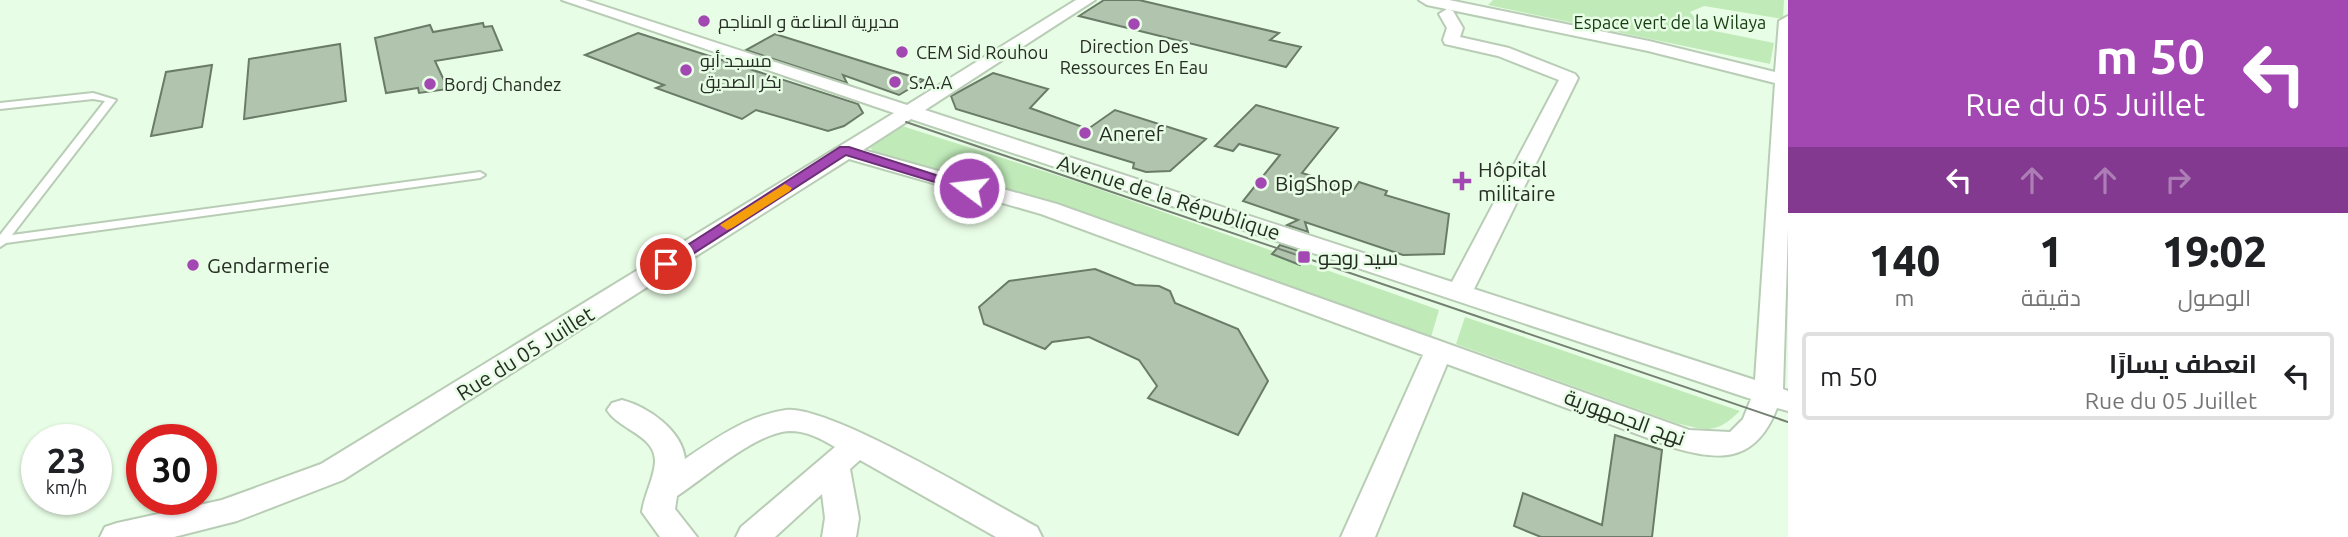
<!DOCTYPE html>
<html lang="ar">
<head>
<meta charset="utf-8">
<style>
	body { margin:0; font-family:Ubuntu,Cairo,sans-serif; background:#f2f2f2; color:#202124; direction:rtl; height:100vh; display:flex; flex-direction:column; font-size:26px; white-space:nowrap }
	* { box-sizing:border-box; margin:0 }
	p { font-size:23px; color:#757577 }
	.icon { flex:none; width:38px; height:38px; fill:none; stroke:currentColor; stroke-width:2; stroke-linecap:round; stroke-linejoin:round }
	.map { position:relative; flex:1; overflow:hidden; direction:ltr }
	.drawer { display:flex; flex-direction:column; background:#fff; width:560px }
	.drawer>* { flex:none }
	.guide { background:#a348b3; color:#fff; overflow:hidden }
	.speed { position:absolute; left:21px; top:424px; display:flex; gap:14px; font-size:35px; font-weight:700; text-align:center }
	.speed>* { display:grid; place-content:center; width:91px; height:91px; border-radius:50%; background:#fff; box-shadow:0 2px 5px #0004; line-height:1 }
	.speed small { font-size:18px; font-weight:400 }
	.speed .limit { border:10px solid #d22; background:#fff; color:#111 }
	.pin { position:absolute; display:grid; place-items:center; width:60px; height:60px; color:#fff; margin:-30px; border:4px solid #fff; border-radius:50%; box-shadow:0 2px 7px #0007 }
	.me { position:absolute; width:77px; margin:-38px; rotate:285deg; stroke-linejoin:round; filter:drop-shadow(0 0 5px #0008) }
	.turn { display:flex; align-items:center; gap:24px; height:147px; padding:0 28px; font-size:32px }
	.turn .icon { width:91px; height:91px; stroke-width:2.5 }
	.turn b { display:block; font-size:49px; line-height:60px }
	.lanes { display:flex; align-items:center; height:66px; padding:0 28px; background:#0003; justify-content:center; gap:35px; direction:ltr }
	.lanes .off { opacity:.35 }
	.eta { display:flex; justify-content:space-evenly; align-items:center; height:119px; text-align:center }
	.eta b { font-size:42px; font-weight:800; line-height:49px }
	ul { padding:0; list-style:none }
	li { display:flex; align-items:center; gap:21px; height:88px; margin:0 14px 10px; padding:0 14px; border:4px solid #e0e0e0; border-radius:7px }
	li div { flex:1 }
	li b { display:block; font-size:26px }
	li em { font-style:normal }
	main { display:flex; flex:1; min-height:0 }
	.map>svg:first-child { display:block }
	.green { fill:#c0ebb9 }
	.building { fill:#b1c5ae; stroke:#6a7c67; stroke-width:2 }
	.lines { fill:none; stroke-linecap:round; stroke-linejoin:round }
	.lane-casing { stroke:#b9cdb6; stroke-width:4 }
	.street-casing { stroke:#b9cdb6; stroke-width:4 }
	.lane { fill:#fff; fill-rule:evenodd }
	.street { fill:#fff; fill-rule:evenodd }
	.tram { stroke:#748172; stroke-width:2 }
	.route { fill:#a348b3; stroke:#6a2f74; stroke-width:2 }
	.slow { fill:#f59e0b }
	.poi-dot { fill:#a348b3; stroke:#e8fde5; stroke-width:2.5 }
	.labels { text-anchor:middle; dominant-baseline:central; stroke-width:5; stroke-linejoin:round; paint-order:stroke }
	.far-poi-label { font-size:18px; fill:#262d24; stroke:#e8fde5; text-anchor:start }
	.far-park-label { font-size:18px; fill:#163d10; stroke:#e8fde5 }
	.poi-label { font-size:21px; fill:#262d24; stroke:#e8fde5; text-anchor:start }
	.street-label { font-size:21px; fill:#262d24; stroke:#e8fde5 }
</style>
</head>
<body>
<main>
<section class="drawer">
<div class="guide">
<div class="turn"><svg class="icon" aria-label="left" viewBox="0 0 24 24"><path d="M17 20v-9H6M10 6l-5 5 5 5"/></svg><div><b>50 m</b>Rue du 05 Juillet</div></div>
<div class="lanes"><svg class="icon" aria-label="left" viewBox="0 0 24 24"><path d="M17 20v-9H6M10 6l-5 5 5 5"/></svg><svg class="icon off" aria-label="ahead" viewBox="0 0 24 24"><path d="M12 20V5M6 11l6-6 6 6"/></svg><svg class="icon off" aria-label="ahead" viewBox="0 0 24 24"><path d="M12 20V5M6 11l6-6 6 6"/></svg><svg class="icon off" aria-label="right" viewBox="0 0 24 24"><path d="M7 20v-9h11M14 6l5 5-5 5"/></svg></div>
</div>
<div class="eta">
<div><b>19:02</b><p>الوصول</p></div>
<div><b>1</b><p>دقيقة</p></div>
<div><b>140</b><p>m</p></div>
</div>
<ul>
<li><svg class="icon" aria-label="left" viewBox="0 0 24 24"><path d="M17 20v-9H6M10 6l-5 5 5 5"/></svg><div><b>انعطف يسارًا</b><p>Rue du 05 Juillet</p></div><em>50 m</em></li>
</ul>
</section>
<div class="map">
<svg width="1788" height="537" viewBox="0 0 1788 537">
	<rect width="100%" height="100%" fill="#e8fde5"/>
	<path class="green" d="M1493,0h291l-1,19 -79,-13 -14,6 15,17 69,14 -4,21 -282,-59z
		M899,125l191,61 349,124 -8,27 -380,-133 -174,-47 -8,-11z
		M1465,317l275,94c-24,23 -32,20 -64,12l-220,-79z"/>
	<path class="building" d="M1104,0h35l140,33 -9,7 31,7 -15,20 -207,-51z
		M483,23l1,4 8,-1 10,24 -67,11 13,28 -29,4 -1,-5 -32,5 -11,-55 55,-13 3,7z
		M638,33l220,71 5,9 -19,13 -16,5 -72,-21 -14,9 -86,-31 8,-3 -79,-30z
		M775,34l115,36 34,10 -25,15 -56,-20 4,8 -101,-33z
		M340,44l6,57 -102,18 5,-60z
		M212,65l-10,62 -51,9 15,-64z
		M993,73l55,16 -18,19 58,21 27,-19 91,29 -36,32 -24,1 -13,-4 1,-5 -178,-54 -5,-13z
		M1256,105l82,23 -36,45 52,16 5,-7 28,9 -2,4 64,19 -5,40 -41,1 -98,-33 3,10 -21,-7 11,-5 -55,-19 37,-46 -41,-11 -6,7 -18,-5z
		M1280,245l29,9 -9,11 -28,-11z
		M1095,269l40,16 24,1 11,5 5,12 63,26 30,52 -30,54 -90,-37 9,-12 -18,-26 -50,-23 -37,5 -7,7 -61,-25 -5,-17 30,-26z
		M1615,435l47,15 -10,87h-111l-27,-11 9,-33 79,32z"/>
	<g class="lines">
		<defs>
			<path id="lane" d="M93,93l23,7 -104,135 468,-63 5,3 -5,3 -474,65 -6,4v-12l105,-134 -12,-2 -93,10v-6z"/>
			<path id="street" d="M562,0h23l322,105 169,-105h19l-170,110 527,172 107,-202 -61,-24 -53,-12 -2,-4 4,-12 -8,-14 8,-5 6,2 10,17 -3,9 49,11 66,26 3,4 -104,211 281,91 20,-297 -127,-32 -221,-46 -8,-5h30l200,41 126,31 4,-51 9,-5v212l-5,161 5,2v20l-11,-3c-20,51 -52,55 -102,40l-228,-84 -72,173h-34l82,-182 -382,-141 -192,-55 -506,321 -106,41 -63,16h-74l5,-10 12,-4 105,-23 99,-36 573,-351zM911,119l840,280 -8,20 -13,13 -41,-2 -632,-226 -194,-54z
				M622,400c26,7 60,30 63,59 31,-21 64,-44 101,-49 44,-5 204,92 251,117l5,10h-46l-136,-77 -10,9 9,49 -3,19h-34l3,-19 -3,-24 -47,43h-39l5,-10 94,-80c-15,-9 -28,-16 -46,-16 -34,2 -83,46 -112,65l-2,13 22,28h-37l-18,-25c2,-17 12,-33 13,-50 1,-27 -36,-32 -48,-52l5,-7z"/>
		</defs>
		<use href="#lane" class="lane-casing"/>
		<use href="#street" class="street-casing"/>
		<use href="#lane" class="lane"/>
		<use href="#street" class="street"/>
		<path class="tram" d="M906,122l882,300"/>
	</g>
	<path class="route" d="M840,147h9l127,41 -12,3 -118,-36 -175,113h-11l-2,-4z"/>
	<path class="slow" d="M785,184l7,4 -2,3 -58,37 -5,2 -7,-5z"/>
	<g class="poi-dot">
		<circle cx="704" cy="21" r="7"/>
		<circle cx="1134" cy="24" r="7"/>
		<circle cx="902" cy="52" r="7"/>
		<circle cx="686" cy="70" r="7"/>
		<circle cx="895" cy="82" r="7"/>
		<circle cx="430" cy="84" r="7"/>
		<circle cx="1085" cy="133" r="7"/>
		<path d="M1458.5 170.5h7v7h7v7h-7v7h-7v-7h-7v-7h7z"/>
		<circle cx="1261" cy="183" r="7"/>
		<rect x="1297" y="250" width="14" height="14" rx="3.5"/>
		<circle cx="193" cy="265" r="7"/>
	</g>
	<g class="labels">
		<g class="far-poi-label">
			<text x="718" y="21">مديرية الصناعة و المناجم</text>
			<text x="1134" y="46" text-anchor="middle">Direction Des<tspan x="1134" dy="21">Ressources En Eau</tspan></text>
			<text x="916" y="52">CEM Sid Rouhou</text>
			<text x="700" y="60">مسجد أبو<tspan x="700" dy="21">بكر الصديق</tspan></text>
			<text x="909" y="82">S.A.A</text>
			<text x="444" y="84">Bordj Chandez</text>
		</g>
		<g class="far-park-label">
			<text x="1670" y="22">Espace vert de la Wilaya</text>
		</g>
		<g class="poi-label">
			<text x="1099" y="133">Aneref</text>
			<text x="1478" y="169">Hôpital<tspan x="1478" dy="24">militaire</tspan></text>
			<text x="1275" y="183">BigShop</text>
			<text x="1318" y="257">سيد روحو</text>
			<text x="207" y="265">Gendarmerie</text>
		</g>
		<g class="street-label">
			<text transform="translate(1169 197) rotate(18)">Avenue de la République</text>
			<text transform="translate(525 353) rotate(-32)">Rue du 05 Juillet</text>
			<text transform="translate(1625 417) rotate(20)">نهج الجمهورية</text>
		</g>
	</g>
</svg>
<div class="speed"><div>23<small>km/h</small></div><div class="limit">30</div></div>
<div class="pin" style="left:666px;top:264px;background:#d93025"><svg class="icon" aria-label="arrive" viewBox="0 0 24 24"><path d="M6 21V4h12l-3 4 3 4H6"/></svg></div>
<svg class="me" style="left:969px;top:188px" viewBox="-20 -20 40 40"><circle r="17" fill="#a348b3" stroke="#fff" stroke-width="3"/><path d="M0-11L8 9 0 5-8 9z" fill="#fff"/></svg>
</div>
</main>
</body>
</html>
